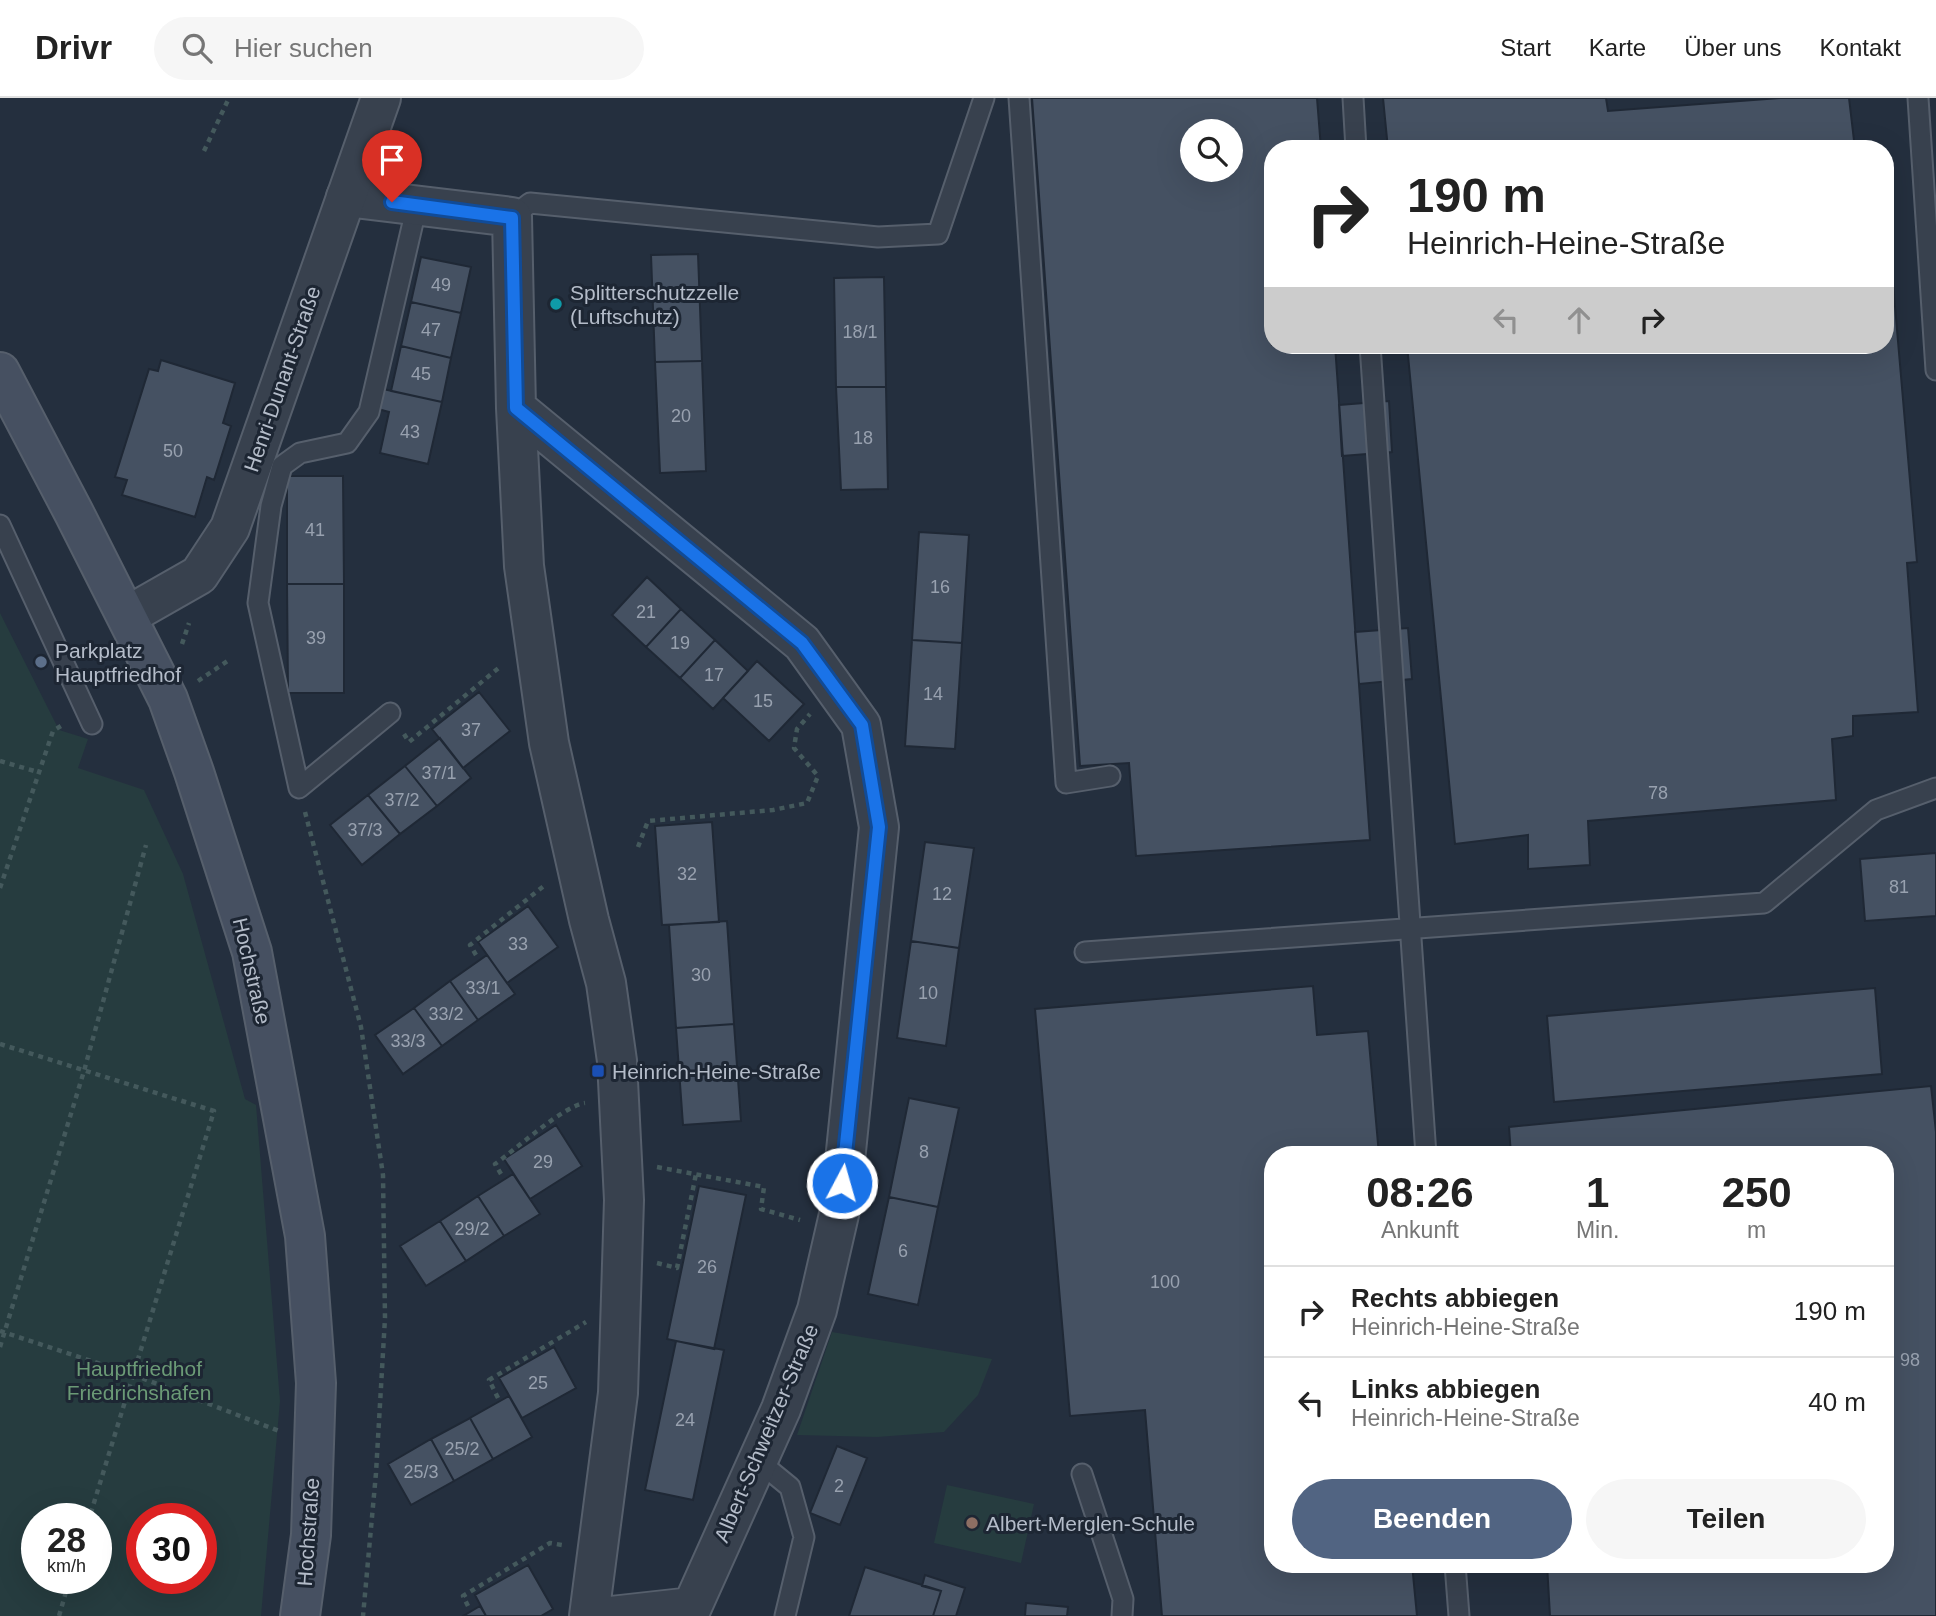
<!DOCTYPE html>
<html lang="de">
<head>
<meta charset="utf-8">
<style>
	body { margin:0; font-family:Arial,sans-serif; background:#f6f6f6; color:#222; height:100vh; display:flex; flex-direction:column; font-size:26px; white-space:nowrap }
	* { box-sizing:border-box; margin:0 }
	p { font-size:23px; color:#767676 }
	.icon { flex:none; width:38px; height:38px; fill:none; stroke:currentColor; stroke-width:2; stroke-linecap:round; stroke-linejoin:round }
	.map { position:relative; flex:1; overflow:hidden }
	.sheet { position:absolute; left:1264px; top:1048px; width:630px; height:427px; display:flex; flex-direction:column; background:#fff; border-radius:28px; box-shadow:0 7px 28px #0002 }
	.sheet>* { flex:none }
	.guide { position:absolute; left:1264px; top:42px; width:630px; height:214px; border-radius:28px; box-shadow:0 7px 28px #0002; background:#fff; color:#222; overflow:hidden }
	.buttons { position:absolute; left:1180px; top:21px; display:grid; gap:14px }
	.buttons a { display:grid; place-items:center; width:63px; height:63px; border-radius:50%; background:#fff; box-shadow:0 7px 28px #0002; font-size:35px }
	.speed { position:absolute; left:21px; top:1405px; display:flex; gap:14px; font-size:35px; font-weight:700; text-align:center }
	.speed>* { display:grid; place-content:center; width:91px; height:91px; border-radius:50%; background:#fff; box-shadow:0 7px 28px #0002; line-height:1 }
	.speed small { font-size:18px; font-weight:400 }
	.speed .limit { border:10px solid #d22; background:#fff; color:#111 }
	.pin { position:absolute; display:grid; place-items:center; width:60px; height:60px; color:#fff; margin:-72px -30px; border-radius:50% 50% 50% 0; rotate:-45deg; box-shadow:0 0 7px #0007 }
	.pin .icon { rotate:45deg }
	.me { position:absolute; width:77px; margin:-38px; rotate:6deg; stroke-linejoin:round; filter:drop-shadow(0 0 5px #0008) }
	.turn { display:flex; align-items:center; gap:24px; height:147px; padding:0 28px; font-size:32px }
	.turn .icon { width:91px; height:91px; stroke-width:2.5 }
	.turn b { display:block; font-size:49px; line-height:60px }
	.lanes { display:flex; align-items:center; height:66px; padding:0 28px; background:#0003; justify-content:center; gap:35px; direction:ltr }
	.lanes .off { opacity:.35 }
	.eta { display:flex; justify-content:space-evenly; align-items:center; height:119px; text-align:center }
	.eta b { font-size:42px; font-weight:800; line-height:49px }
	.action { display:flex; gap:14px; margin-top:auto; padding:14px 28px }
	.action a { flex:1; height:80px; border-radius:42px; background:#516482; color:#fff; font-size:28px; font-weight:800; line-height:80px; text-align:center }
	.action a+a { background:#f6f6f6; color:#222 }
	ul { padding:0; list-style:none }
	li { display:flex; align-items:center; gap:21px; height:91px; padding:0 28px; border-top:2px solid #e0e0e0 }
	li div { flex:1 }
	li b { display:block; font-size:26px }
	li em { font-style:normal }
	header { display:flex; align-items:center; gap:42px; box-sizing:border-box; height:98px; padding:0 35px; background:#fff; border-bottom:2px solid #e0e0e0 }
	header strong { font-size:33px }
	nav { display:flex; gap:38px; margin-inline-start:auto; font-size:24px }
	.search { width:490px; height:63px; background:#f6f6f6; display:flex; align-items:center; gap:18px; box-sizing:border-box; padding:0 24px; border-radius:38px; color:#767676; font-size:26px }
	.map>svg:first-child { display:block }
	.green { fill:#263c3f; fill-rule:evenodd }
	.building { fill:#455162; stroke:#1f2835; stroke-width:2; fill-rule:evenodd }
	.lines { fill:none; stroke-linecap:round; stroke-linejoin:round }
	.service-casing { stroke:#565f6c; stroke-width:23 }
	.minor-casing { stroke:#565f6c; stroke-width:42 }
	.tertiary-casing { stroke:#565f6c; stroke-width:42 }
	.secondary-casing { stroke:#565f6c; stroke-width:42 }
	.path { stroke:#44595c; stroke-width:4.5; stroke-dasharray:5 5; stroke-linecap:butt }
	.service { stroke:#38414e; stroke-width:19 }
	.minor { stroke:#38414e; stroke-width:38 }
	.tertiary { stroke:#38414e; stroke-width:38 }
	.secondary { stroke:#465061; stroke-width:38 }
	.route-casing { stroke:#114b97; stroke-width:18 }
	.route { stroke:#1a73e8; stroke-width:12 }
	.culture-dot { fill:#0f9aa8; stroke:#1d2633; stroke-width:2.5 }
	.service-dot { fill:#5c6f8a; stroke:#1d2633; stroke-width:2.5 }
	.transit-dot { fill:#1a4fb4; stroke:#1d2633; stroke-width:2.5 }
	.education-dot { fill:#8d6e63; stroke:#1d2633; stroke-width:2.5 }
	.labels { text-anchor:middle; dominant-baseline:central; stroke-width:6; stroke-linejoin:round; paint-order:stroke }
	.number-label { font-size:18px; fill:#98a1af }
	.poi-label { font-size:21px; fill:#b4bcc9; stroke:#1d2633; text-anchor:start }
	.street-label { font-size:21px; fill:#b4bcc9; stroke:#1d2633 }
	.park-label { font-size:21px; fill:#6b9a76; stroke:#1d2633 }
</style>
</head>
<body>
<header>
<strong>Drivr</strong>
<div class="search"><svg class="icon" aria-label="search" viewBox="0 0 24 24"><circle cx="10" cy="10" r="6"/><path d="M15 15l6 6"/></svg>Hier suchen</div>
<nav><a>Start</a><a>Karte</a><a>Über uns</a><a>Kontakt</a></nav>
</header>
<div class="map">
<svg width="1936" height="1518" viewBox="0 0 1936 1518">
	<rect width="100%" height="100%" fill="#242f3e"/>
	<path class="green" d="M0,515l59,117 29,9 -10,29 66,22 39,84 62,225 11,6 24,296 -19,215h-261zM37,1421h59v59h-59zM142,1421h59v59h-59z
		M832,1234l160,27 -14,36 -34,37 -67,5 -80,-2z
		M947,1387l87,19 -13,59 -87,-20z"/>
	<path class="building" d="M1032,0h285l4,51h-49v196h63l35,495 -234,16 -7,-93 -49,3zM1192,33h38v39h-38z
		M1383,0h223l2,13 172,-13h69l6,51h-467z
		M1885,92l32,372 -10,1 11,149 -65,4v20l-21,3 4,61 -248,21 2,44 -62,4v-34l-73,9 -48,-499h478z
		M698,156l4,107 -47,1 -4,-107z
		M421,159l50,10 -10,46 -50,-11z
		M884,179l2,110h-50l-2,-109z
		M548 206a8 8 0 1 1 16 0a8 8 0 1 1-16 0Z
		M411,204l50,11 -10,45 -50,-12z
		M401,248l50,12 -9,44 -51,-11z
		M161,262l74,23 -12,40 8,3 -17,54 -7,-3 -12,40 -73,-22 5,-15 -12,-3 34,-108 9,2z
		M702,263l4,110 -46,2 -5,-111z
		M836,289h50l2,102 -47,1z
		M383,291l59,13 -14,62 -48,-11 9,-41 -11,-3z
		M1389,303l3,51 -50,4 -3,-51z
		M287,378h56l1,108h-57z
		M919,434l50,3 -7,108 -50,-3z
		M647,479l34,32 -35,38 -34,-32z
		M287,486h57v109h-56z
		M681,511l34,31 -35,38 -34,-31z
		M1408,530l4,51 -53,5 -4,-52z
		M715,542l33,31 -35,38 -33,-31z
		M912,542l50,3 -7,106 -50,-3z
		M757,563l47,43 -35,37 -46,-43z
		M479,594l31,39 -47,37 -31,-39z
		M440,640l31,40 -34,28 -32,-40z
		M405,668l32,40 -37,28 -32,-39z
		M368,697l32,39 -38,31 -32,-40z
		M712,724l7,100 -57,3 -7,-99z
		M925,744l49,6 -15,100 -48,-7z
		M1936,755v63l-71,5 -5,-62z
		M528,808l30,41 -51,36 -29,-41z
		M727,823l7,103 -58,4 -7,-103z
		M911,843l48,7 -13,98 -49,-8z
		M487,857l28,39 -37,26 -28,-39z
		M450,883l28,39 -36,26 -28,-38z
		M1313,888l4,49 51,-4 11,124h-107v409h140l5,52h-255l-17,-206 -75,6 -35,-407z
		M1875,890l7,86 -328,28 -7,-86z
		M414,910l28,38 -39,28 -28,-39z
		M734,926l7,97 -58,4 -7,-97z
		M1931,988l5,46v484h-386l-3,-52h338v-409h-374l-2,-28z
		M909,1000l50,10 -21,99 -49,-10z
		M556,1027l26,41 -52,33 -26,-40z
		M513,1076l27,40 -36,22 -26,-40z
		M699,1088l47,9 -32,154 -47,-10z
		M478,1098l26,40 -38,25 -26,-40z
		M889,1099l49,10 -20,98 -50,-11z
		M440,1123l26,40 -40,25 -26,-40z
		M676,1243l48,9 -31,150 -48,-10z
		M554,1249l22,41 -54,30 -23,-40z
		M509,1298l23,41 -39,22 -23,-41z
		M470,1320l23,41 -39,22 -23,-42z
		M431,1341l23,42 -43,24 -23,-41z
		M837,1348l30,12 -27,67 -30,-12z
		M528,1467l25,44 -12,7h-55l-11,-21z
		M865,1469l76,24 -8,25h-84z
		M925,1477l40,13 -9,28h-23l8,-25 -19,-5z
		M1026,1505l42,4 -1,9h-42z
		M480,1508l6,10h-23z"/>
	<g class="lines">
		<defs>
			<path id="service" d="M1019,0l47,685 44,-7
				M1353,0l3,51
				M1918,0l18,272
				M512,119l18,-14 348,34 60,-3 46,-136
				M1370,247l56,810
				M0,427l92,199
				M390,615l-91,75 -41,-185 13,-97 11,-40 18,-13 47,-10 22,-31 48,-207
				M1085,854l679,-49 112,-93 60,-22
				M757,1362l33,27 14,50 -19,79
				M1082,1376l41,125 -1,17
				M1455,1466l4,52"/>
			<path id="minor" d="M346,99l166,20 4,191 8,158 25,177 40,177 17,63 11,78 7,139 -6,193 -29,223
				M516,310l286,235 59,82 18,102 -39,383 -23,100 -36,99 -89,198 -81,9"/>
			<path id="tertiary" d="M127,518l72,-41 31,-47 151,-430"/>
			<path id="secondary" d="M0,274l74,141 94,186 26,73 58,180 53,284 11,147 -5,152 -11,81"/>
		</defs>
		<use href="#service" class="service-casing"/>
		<use href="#minor" class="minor-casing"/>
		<use href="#tertiary" class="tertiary-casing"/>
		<use href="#secondary" class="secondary-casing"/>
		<path class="path" d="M204,53l25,-53
			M182,546l7,-21
			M198,583l31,-21
			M404,636l5,8 92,-76
			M0,663l38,11
			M305,714l56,215 22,148 2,143 -9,155 -13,143
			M638,749l10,-26 125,-11 34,-7 11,-27 -24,-28 3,-19 13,-15
			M0,790l53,-157 11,-7
			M476,857l-6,-10 75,-60
			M0,946l214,67 -125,408
			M657,1069l107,20 -3,22 39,11
			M501,1076l-6,-10c20,-14 68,-58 90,-61
			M657,1165l20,5 19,-94
			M0,1233l134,44 145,56
			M0,1249l84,-276 62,-226
			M498,1300l-9,-18 97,-58
			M468,1508l-5,-10 87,-53 12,2
			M59,1518l11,-38"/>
		<use href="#service" class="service"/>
		<use href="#minor" class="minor"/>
		<use href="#tertiary" class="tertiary"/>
		<use href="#secondary" class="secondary"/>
	</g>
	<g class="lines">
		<defs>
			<path id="route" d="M392,104l120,16 4,190 286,235 60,82 17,102 -37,356"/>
		</defs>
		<use href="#route" class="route-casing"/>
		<use href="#route" class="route"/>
	</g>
	<circle class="culture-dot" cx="556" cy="206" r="7"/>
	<circle class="service-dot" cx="41" cy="564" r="7"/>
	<rect class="transit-dot" x="591" y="966" width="14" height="14" rx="3.5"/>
	<circle class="education-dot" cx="972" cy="1425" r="7"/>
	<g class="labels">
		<g class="number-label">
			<text x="441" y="187">49</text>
			<text x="431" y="232">47</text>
			<text x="860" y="234">18/1</text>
			<text x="421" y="276">45</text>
			<text x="681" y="318">20</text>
			<text x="410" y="334">43</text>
			<text x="863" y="340">18</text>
			<text x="173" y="353">50</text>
			<text x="315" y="432">41</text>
			<text x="940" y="489">16</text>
			<text x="646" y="514">21</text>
			<text x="316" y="540">39</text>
			<text x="680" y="545">19</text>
			<text x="714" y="577">17</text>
			<text x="933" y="596">14</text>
			<text x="763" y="603">15</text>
			<text x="471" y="632">37</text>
			<text x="439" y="675">37/1</text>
			<text x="1658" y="695">78</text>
			<text x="402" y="702">37/2</text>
			<text x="365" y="732">37/3</text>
			<text x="687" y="776">32</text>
			<text x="1899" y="789">81</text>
			<text x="942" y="796">12</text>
			<text x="518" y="846">33</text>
			<text x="701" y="877">30</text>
			<text x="483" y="890">33/1</text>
			<text x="928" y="895">10</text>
			<text x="446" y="916">33/2</text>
			<text x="408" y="943">33/3</text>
			<text x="924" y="1054">8</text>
			<text x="543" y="1064">29</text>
			<text x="472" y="1131">29/2</text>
			<text x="903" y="1153">6</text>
			<text x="707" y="1169">26</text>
			<text x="1165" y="1184">100</text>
			<text x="1910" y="1262">98</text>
			<text x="538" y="1285">25</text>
			<text x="685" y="1322">24</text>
			<text x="462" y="1351">25/2</text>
			<text x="421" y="1374">25/3</text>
			<text x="839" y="1388">2</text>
		</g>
		<g class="poi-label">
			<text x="570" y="194">Splitterschutzzelle<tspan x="570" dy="24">(Luftschutz)</tspan></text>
			<text x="55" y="552">Parkplatz<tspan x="55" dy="24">Hauptfriedhof</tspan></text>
			<text x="612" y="973">Heinrich-Heine-Straße</text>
			<text x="986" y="1425">Albert-Merglen-Schule</text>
		</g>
		<g class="street-label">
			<text transform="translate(282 281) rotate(-71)">Henri-Dunant-Straße</text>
			<text transform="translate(252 873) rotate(77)">Hochstraße</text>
			<text transform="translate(766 1335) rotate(-67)">Albert-Schweitzer-Straße</text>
			<text transform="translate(308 1434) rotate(-86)">Hochstraße</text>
		</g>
		<g class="park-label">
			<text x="139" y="1270">Hauptfriedhof<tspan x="139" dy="24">Friedrichshafen</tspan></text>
		</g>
	</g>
</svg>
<div class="buttons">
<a><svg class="icon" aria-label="search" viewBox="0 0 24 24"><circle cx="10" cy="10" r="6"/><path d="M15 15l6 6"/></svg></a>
</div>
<div class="speed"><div>28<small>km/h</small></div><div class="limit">30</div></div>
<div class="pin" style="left:392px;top:104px;background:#d93025"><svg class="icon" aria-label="arrive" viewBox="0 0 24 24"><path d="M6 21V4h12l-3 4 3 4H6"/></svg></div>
<svg class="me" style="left:842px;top:1085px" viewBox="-20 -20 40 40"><circle r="17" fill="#1a73e8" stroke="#fff" stroke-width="3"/><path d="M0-11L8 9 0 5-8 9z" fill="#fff"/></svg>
<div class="guide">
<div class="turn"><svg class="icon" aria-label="right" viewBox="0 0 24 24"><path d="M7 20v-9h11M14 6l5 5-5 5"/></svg><div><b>190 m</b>Heinrich-Heine-Straße</div></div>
<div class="lanes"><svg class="icon off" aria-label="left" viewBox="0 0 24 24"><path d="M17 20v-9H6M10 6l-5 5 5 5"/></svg><svg class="icon off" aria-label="ahead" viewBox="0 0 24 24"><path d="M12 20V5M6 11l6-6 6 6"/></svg><svg class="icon" aria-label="right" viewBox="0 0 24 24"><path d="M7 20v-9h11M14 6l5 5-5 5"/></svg></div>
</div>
<section class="sheet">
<div class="eta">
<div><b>08:26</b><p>Ankunft</p></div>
<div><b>1</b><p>Min.</p></div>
<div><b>250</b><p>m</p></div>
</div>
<ul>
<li><svg class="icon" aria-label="right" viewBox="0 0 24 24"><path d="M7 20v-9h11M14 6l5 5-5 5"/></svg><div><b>Rechts abbiegen</b><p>Heinrich-Heine-Straße</p></div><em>190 m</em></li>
<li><svg class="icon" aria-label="left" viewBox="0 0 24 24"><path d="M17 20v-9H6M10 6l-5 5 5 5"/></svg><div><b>Links abbiegen</b><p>Heinrich-Heine-Straße</p></div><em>40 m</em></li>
</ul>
<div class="action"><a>Beenden</a><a>Teilen</a></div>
</section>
</div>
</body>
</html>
